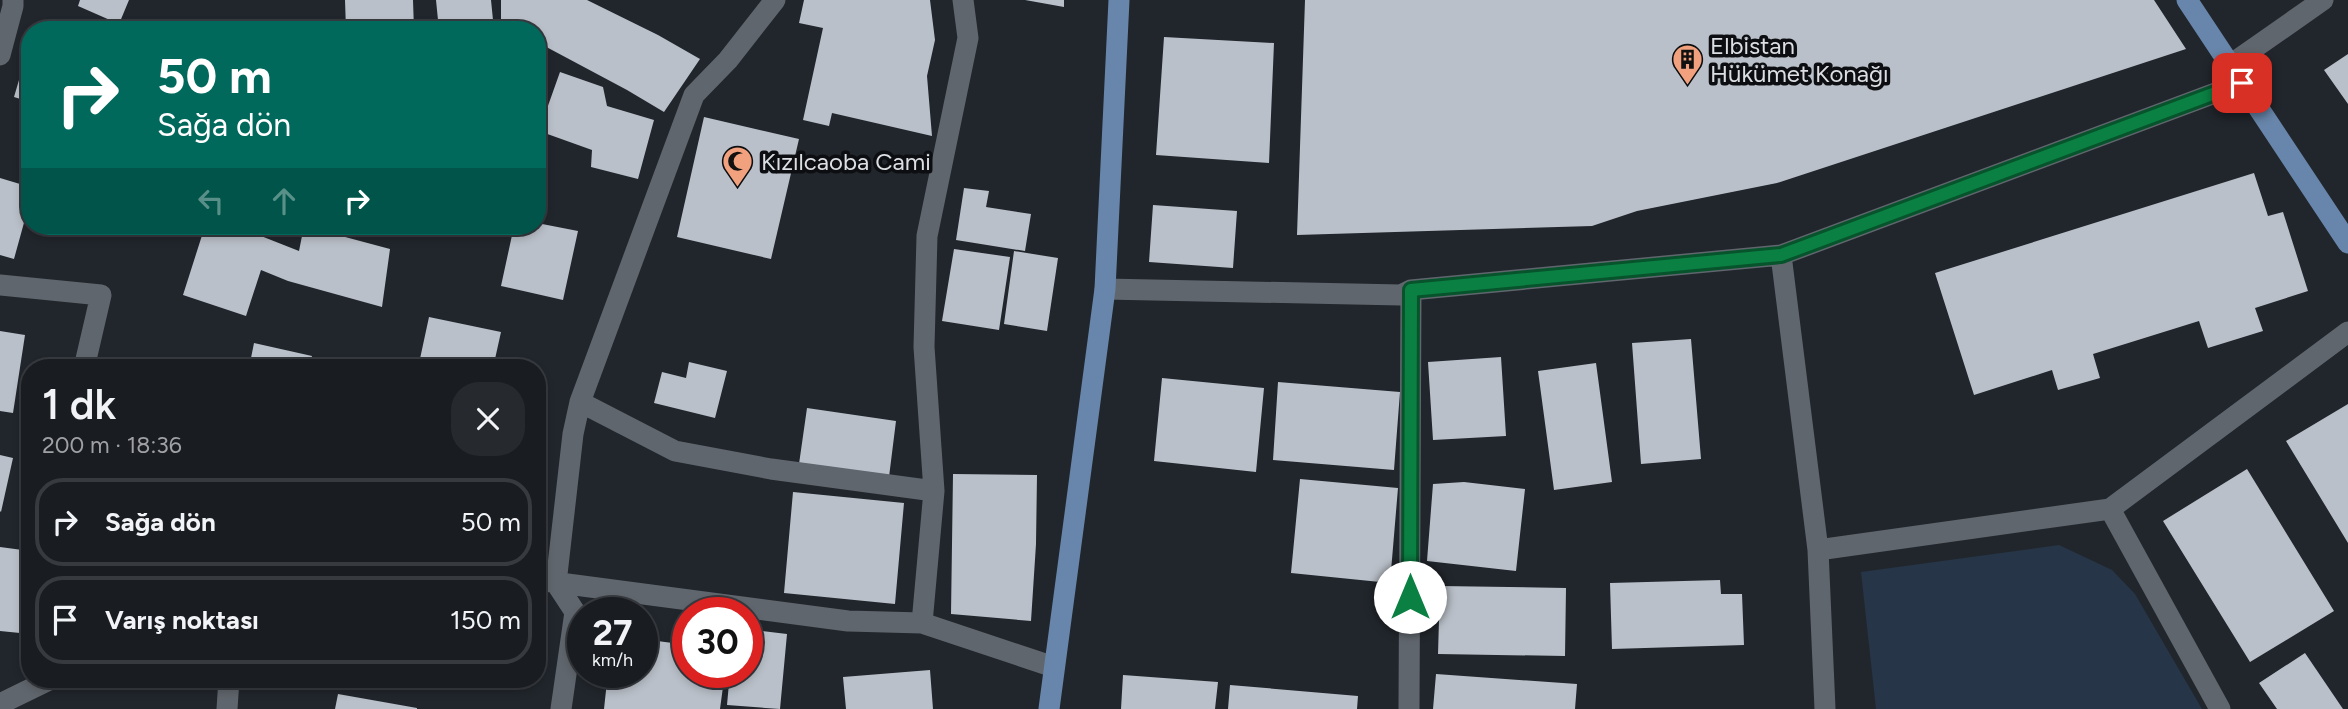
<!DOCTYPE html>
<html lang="tr">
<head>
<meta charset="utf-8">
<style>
	body { margin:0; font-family:Figtree,sans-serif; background:#26292e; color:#f1f3f6; height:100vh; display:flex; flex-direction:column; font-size:26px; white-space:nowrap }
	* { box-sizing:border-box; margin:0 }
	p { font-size:23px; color:#9fa1a5 }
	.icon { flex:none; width:38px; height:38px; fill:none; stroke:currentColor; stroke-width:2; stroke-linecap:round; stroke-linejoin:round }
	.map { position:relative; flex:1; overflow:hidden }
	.panel { position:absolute; left:21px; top:359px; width:525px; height:329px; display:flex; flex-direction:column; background:#191c21; border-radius:28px; box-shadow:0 4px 10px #0003,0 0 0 2px #373a3f }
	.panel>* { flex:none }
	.guide { position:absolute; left:21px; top:21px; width:525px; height:214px; border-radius:28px; box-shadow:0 4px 10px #0003,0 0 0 2px #373a3f; background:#00695c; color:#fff; overflow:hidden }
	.speed { position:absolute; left:567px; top:597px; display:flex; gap:14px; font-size:35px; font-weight:700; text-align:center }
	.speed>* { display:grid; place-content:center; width:91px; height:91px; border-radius:50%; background:#191c21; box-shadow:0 4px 10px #0003,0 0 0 2px #373a3f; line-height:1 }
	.speed small { font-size:18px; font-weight:400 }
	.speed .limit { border:10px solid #d22; background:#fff; color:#111 }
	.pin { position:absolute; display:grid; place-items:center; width:60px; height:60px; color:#fff; margin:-30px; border-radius:14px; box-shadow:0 4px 10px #0006 }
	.me { position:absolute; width:77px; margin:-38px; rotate:0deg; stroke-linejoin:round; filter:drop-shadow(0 0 5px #0008) }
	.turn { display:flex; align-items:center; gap:24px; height:147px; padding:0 21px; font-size:32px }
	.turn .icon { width:91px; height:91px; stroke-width:2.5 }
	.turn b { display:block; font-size:49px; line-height:60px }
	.lanes { display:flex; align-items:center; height:66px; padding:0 21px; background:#0003; justify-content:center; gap:35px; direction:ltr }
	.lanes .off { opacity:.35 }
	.round { display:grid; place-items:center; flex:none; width:74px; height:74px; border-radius:28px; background:#26292e }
	.head { display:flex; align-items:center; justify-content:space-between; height:119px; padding:0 21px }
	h1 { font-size:42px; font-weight:600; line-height:52px }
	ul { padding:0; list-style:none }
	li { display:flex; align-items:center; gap:21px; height:88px; margin:0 14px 10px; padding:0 7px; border:4px solid #373a3f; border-radius:28px }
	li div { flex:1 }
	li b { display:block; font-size:26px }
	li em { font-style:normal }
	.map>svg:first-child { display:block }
	.green { fill:#263547 }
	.building { fill:#bac0c9 }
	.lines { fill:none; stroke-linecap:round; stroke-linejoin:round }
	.minor { stroke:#60666d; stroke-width:21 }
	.major { stroke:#6886ab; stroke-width:21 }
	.route-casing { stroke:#07532c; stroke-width:18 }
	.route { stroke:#0b8043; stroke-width:12 }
	.labels { text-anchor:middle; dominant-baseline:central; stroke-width:7; stroke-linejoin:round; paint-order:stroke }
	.poi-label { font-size:24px; fill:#dbdee3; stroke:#0c0e11; text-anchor:start }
</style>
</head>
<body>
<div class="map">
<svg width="2348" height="709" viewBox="0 0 2348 709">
	<rect width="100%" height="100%" fill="#21262c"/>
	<path class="green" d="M2059,545l53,25 23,24 67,115h-326l-15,-137z"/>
	<path class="building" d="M80,0h49l-10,24 -41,-18z
		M345,0h68l1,30h-68z
		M436,0h55l3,30h-55z
		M501,0h86l71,35 42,24 -36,53 -37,-22 -90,-48v-12h-27l-9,-5z
		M804,0h126l5,40 -8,36 5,60 -100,-23 -3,13 -26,-6 20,-92 -24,-5z
		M1025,0h39v7z
		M1305,0h849l32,49 -409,134 -140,28 -45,15 -295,9z
		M172,24l48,4v2h-48z
		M1164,37l110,6 -5,120 -113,-8z
		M29,46h1v56l-16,-5z
		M2348,54v50l-24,-34z
		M560,72l43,15 4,19 47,14 -16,59 -47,-12 1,-17 -53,-19z
		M704,117l95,22 -28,120 -94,-22z
		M2254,173l14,43 15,-4 25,79 -53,17 8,23 -55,17 -9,-27 -106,33 7,24 -42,12 -6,-20 -78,25 -39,-122z
		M0,178l30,9v14l-16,58 -14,-4z
		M964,188l25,3 -3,16 45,7 -6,37 -69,-11z
		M1153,205l84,6 -4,57 -84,-6z
		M537,223l41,8 -15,69 -62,-14 13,-60h23z
		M205,226h31l63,25 5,-25 86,23 -8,58 -94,-26 -27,-11 -15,46 -63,-21z
		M954,249l56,8 -11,73 -57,-9z
		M1014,251l44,7 -11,73 -43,-7z
		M429,317l72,15 -8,36h-75z
		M0,331l25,4 -12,78 -13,-2z
		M1691,339l10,120 -60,5 -9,-121z
		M254,343l58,13 -3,12h-60z
		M1501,357l5,79 -73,4 -5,-78z
		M689,362l38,9 -12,47 -61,-15 8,-31 24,6z
		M1596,363l16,119 -58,8 -16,-119z
		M1162,378l102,10 -8,84 -102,-11z
		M1278,382l122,10 -6,78 -121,-10z
		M2348,404v139l-62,-102z
		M807,408l89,13 -7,56 -90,-13z
		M0,455l13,3 -12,54 -1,-1z
		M2247,469l87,142 -84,51 -87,-141z
		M953,474l84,1 -1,69 -5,77 -80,-7z
		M1300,479l98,9 -8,95 -99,-10z
		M1464,482l61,7 -9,82 -89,-10 6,-77z
		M793,492l111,11 -9,101 -111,-11z
		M0,547l30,4v83l-30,-3z
		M1720,580l1,14h21l2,51 -132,4 -2,-66z
		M1440,586l126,2 -1,68 -127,-2z
		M747,629l40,5 -7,75 -53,-4 3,-33h17z
		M642,639l46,6v27h37l-5,37h-116l4,-37h34z
		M2305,653l38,56h-66l-18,-26z
		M930,670l3,39h-87l-3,-32z
		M1436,674l141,10 -2,25h-142z
		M1123,675l95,7 -3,27h-94z
		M1230,685l128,11 -1,13h-129z
		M338,694l79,14v1h-82z"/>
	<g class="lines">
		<path class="minor" d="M963,0l5,38 -41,198 -3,111 10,144 -12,132 132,44
			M0,55l13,-49v-6
			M2230,65l93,-65
			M1781,255l37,295 7,159
			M0,285l101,10 -17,73
			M1105,289l296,6 10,-5 370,-35 461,-172
			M580,402l95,49 96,18 163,22
			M2110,509l110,200
			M1818,550l292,-41 238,-177
			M537,580l311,41 74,2
			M0,704l51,-25
			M227,709l2,-30
			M561,709l14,-97 -19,-29 17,-149 7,-32 114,-307 34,-35 47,-60
			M1409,709l2,-419"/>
		<path class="major" d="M2187,0l161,243
			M1049,709l56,-420 14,-289"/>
	</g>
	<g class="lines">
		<defs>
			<path id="route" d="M1410,597l1,-307 370,-35 461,-172"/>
		</defs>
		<use href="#route" class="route-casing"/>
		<use href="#route" class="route"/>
	</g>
	<defs>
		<symbol id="building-pin" viewBox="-11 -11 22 30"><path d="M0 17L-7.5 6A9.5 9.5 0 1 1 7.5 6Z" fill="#f1a17d" stroke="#0c0e11"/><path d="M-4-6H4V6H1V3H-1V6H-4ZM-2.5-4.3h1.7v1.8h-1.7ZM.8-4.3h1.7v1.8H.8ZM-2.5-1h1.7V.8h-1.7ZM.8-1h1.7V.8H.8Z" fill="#111"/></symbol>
		<symbol id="mosque-pin" viewBox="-11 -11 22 30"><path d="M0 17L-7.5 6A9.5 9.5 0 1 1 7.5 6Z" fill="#f1a17d" stroke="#0c0e11"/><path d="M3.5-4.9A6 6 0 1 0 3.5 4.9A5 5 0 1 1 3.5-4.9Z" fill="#111"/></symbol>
	</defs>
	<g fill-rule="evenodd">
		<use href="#building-pin" x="1670" y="42" width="35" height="47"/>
		<use href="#mosque-pin" x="720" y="144" width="35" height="47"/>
	</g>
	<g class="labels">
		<g class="poi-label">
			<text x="1710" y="45">Elbistan<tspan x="1710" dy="28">Hükümet Konağı</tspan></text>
			<text x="761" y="161">Kızılcaoba Cami</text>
		</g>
	</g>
</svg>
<div class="speed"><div>27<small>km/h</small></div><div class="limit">30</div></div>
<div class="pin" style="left:2242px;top:83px;background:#d93025"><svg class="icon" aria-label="arrive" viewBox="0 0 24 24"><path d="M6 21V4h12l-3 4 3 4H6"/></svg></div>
<svg class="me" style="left:1410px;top:597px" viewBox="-20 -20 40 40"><circle r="19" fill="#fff"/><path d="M0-13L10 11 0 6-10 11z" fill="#0b8043"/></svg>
<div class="guide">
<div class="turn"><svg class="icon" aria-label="right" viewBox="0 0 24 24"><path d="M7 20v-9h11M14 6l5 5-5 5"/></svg><div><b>50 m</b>Sağa dön</div></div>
<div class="lanes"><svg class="icon off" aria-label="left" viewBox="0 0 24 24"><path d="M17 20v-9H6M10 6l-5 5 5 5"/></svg><svg class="icon off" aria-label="ahead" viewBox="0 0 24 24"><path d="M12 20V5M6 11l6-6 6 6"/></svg><svg class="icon" aria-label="right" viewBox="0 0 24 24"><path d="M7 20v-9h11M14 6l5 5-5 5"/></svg></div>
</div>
<section class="panel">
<div class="head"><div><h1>1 dk</h1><p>200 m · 18:36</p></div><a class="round"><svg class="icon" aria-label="close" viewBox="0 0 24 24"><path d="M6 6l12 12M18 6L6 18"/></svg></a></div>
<ul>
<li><svg class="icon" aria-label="right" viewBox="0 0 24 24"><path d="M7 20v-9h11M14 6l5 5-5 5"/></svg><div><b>Sağa dön</b></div><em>50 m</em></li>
<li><svg class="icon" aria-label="arrive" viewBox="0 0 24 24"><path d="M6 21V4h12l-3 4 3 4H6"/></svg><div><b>Varış noktası</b></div><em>150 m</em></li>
</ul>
</section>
</div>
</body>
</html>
